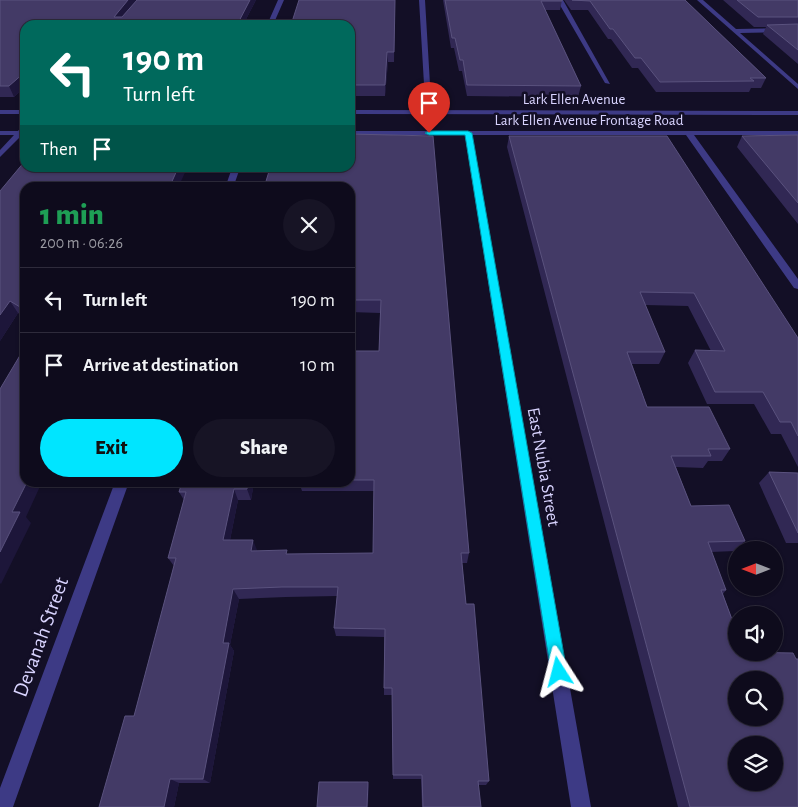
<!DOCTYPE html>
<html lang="en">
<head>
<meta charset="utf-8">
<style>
	body { margin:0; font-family:"Alegreya Sans",sans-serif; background:#171425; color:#f1f3f6; height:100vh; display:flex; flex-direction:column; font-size:19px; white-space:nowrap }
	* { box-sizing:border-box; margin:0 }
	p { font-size:16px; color:#9b9ba3 }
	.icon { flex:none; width:28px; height:28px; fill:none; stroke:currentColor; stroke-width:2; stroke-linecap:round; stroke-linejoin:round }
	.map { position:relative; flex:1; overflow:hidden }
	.side { position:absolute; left:20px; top:182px; width:335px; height:305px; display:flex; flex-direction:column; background:#0e0b1c; border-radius:15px; box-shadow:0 1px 4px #0004,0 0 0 1px #2e2b3b }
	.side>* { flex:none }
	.banner { position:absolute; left:20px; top:20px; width:335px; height:152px; border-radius:15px; box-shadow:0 1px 4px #0004,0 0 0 1px #2e2b3b; background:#00695c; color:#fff; overflow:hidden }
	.needle { width:32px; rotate:270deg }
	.controls { position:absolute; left:728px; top:541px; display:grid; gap:10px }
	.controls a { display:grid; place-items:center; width:55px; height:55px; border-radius:50%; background:#0e0b1c; box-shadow:0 1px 4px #0004,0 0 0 1px #2e2b3b; font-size:25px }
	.pin { position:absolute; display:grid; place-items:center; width:42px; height:42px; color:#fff; margin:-51px -21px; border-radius:50% 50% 50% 0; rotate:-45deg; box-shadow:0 0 5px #0007 }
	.pin .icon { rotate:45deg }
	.me { position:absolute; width:55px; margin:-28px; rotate:351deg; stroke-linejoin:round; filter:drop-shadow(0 0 4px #0008) }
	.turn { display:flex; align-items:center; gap:18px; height:105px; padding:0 20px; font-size:22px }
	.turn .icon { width:65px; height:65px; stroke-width:2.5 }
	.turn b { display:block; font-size:35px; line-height:42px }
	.then { display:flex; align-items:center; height:48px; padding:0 20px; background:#0003; gap:10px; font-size:19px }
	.round { display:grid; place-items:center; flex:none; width:52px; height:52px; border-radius:26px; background:#171425 }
	.overview { display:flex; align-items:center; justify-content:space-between; height:85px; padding:0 20px }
	h1 { font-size:30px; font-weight:800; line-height:38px; color:#1e9e55 }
	.button { display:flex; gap:10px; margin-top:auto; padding:10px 20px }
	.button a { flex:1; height:58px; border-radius:30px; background:#00e5ff; color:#111; font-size:20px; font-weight:800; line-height:58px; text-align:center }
	.button a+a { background:#171425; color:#f1f3f6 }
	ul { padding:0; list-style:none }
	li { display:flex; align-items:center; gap:15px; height:65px; padding:0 20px; border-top:1px solid #2e2b3b }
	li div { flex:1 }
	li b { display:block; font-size:19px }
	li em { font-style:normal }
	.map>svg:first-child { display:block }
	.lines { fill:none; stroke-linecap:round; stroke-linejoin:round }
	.minor { fill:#3d3a85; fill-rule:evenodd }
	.tertiary { fill:#3d3a85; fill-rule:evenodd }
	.wall { fill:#312854 }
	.shaded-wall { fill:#1d163a }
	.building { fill:#433a66; stroke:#5a527e; fill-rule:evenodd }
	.route { fill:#00e5ff; stroke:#0095a6 }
	.labels { text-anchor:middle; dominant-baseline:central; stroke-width:5; stroke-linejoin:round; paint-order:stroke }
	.far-street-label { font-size:15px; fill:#d9d4ff; stroke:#130f26 }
	.street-label { font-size:18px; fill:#d9d4ff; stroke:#130f26 }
	.near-street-label { font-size:21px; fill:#d9d4ff; stroke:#130f26 }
</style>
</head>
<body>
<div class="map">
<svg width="798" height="807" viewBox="0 0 798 807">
	<rect width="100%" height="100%" fill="#130f26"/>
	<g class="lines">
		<path class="minor" d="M278,0h6l-11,25h-6z
			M419,0h6l5,84 -3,2 -3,-2z
			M557,0h6l47,84 -5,-1z
			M697,0h6l33,29 62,-1v4l-58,1 58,51v5z
			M22,126h3v9h-3l-22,22v-7l14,-15h-14v-4h18z
			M350,131h448v4h-104l104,144v10l-4,-1 -108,-153h-214l119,672h-20l-106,-672h-115z
			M232,168h8l-7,20h-8z
			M115,482h14l-116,325h-13v-19z"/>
		<path class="tertiary" d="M0,110h25v4h-25z
			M350,110l448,1v4l-448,-1z"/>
	</g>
	<path class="wall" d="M0,0h256l-13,25h-218v62l-11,10h-14z
		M395,0l-1,62h-6l-3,34h-35v-71z
		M443,0h119l-2,10h-15l36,76 -3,11 -111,-1 -5,-25h-3l-5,-23h-3z
		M564,0h121l81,78 -5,10h-10l-2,4h-93l-18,-24h-6l-21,-29h-3l-20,-29h-17z
		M723,0h75v64l-35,-30 3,-7h-12z
		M798,135v89l-61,-77 5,-11z
		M509,136l289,202v129l-17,-33h-10l-17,-30h-47l-19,-41 7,-13 16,1 -23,-45 -43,-1 20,47 -6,12h-27l15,43 83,42 -8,12h-14l-5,7 -27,-1 15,39 54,35 -10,10 -24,1 15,38 -3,4 75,213h-120l-171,-660z
		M350,168l119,385 -2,10h-5l4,41 23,177 -3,4h-8l3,22h-59l-1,-28h-28l-1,-84h-8v-58l-48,-1 -2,-8 3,-32 -51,1 -47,2 -9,46 4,6 -24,132h-31l-5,24h-75l35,-91 40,-150 -6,-8 16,-58 -5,-8 3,-10h72l-3,18h-13l-8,40 27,11 31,3 85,-1 1,-62h-72l-3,-9h51v-71l29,-60 1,-38 -30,-1z
		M25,188v130l-7,-5 -18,28z
		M769,472l29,1v70h-12l-27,-60z"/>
	<path class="shaded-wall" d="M128,0h11l-21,25 -4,-8z
		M250,0h6l-13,25h-6z
		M387,52l1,10 -3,34v-11z
		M25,72v15l-11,10 -5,-11z
		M178,168h9l-9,20h-9z
		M10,301l8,12 -18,28v-26z
		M27,482h15l-16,35 5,6 -30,61 -1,-1v-31l12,-40z
		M248,482h6l-3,18 -4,-11z
		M234,489l4,11 -10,50 -5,-10z
		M253,540l4,10 -2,11 -4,-10z
		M233,589l6,10 -9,46 4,6 -24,132 -7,-4 20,-136z
		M170,779l9,4 -5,24h-10z
		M368,782l1,4 -1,21h-1z"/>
	<path class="building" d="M0,0h128l-14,17h8l15,-17h113l-13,25h-212v47l-16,14h-9z
		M299,0h96l-1,52h-7l-2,33h-35v-60h-59z
		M445,0h117v1h-21l40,85 -114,-1 -4,-25h-3l-5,-22h-3z
		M572,0h113l81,78h-16l4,3 -94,1 -19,-24h-6l-22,-29h-3l-20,-28z
		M737,0h61v17h-40z
		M798,24v26l-31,-25z
		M350,134l83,2 36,417h-8l5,51h8l15,177h-11l3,26h-58l-1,-32h-29l-1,-87h-8l1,-59 -51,-1 4,-41h-56l-49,2 -10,54h6l-26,136h-33l-6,28h-65l26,-91h9l42,-158h-8l18,-66h-7l3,-10h66l-1,7h-13l-11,51h30l-2,11 36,-1 -1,4 87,-1 1,-73h-24v-69l5,-60h24l2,-51h-31v-112h-86l6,-20h80z
		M798,135v68l-56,-67z
		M509,136h158l131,202v98l-7,-14h-11l-17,-30h-48l-20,-42 30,1 -31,-58 -54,-1 25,60h-38l20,55h62l21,42h-22l3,7h-40l20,50 38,-1 16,36 -37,1 18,48h-5l15,40v22l57,1 3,6h2v148h-108zM736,680h38v38h-38zM736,745h38v37h-38z
		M25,161v7h153l-9,20h-144v122l-15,-9 -10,14v-124z
		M25,347v135h2l-15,30h8l-20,40v-163z
		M769,472l29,1v60z
		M319,782h49l-1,25h-50z"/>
	<path class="route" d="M468,131l4,2 95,539 -3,6 -5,2 -6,-2 -2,-6 -86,-537h-36l-4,-2 4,-2z"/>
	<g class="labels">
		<g class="far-street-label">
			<text x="574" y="99">Lark Ellen Avenue</text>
			<text x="589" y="120">Lark Ellen Avenue Frontage Road</text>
		</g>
		<g class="street-label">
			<text transform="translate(543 467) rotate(80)">East Nubia Street</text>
		</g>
		<g class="near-street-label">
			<text transform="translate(41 637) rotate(-70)">Devanah Street</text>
		</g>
	</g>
</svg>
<div class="controls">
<a><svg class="needle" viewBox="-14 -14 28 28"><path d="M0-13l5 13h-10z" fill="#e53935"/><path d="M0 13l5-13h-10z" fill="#9b9ba3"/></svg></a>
<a><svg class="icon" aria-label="sound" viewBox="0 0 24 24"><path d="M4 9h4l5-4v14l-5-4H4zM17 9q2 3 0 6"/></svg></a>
<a><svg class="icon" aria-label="search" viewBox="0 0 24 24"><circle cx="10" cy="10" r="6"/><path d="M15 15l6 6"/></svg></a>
<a><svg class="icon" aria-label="layers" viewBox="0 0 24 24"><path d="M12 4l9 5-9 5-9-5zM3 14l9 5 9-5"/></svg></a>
</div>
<div class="pin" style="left:429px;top:133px;background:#d93025"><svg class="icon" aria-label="arrive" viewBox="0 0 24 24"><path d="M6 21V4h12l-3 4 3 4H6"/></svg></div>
<svg class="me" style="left:559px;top:672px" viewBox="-20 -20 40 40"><path d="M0-17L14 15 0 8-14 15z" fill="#00e5ff" stroke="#fff" stroke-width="4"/></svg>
<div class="banner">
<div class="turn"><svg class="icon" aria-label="left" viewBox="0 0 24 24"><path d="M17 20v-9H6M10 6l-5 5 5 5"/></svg><div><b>190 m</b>Turn left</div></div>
<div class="then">Then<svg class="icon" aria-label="arrive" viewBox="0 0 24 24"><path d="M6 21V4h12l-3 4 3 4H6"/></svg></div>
</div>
<section class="side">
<div class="overview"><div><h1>1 min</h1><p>200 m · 06:26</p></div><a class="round"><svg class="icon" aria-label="close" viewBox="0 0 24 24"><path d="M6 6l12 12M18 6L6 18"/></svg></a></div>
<ul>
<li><svg class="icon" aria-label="left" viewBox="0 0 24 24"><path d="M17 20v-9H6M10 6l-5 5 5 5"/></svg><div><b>Turn left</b></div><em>190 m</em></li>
<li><svg class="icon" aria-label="arrive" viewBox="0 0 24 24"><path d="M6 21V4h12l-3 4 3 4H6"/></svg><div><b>Arrive at destination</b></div><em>10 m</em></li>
</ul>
<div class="button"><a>Exit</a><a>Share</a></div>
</section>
</div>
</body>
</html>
